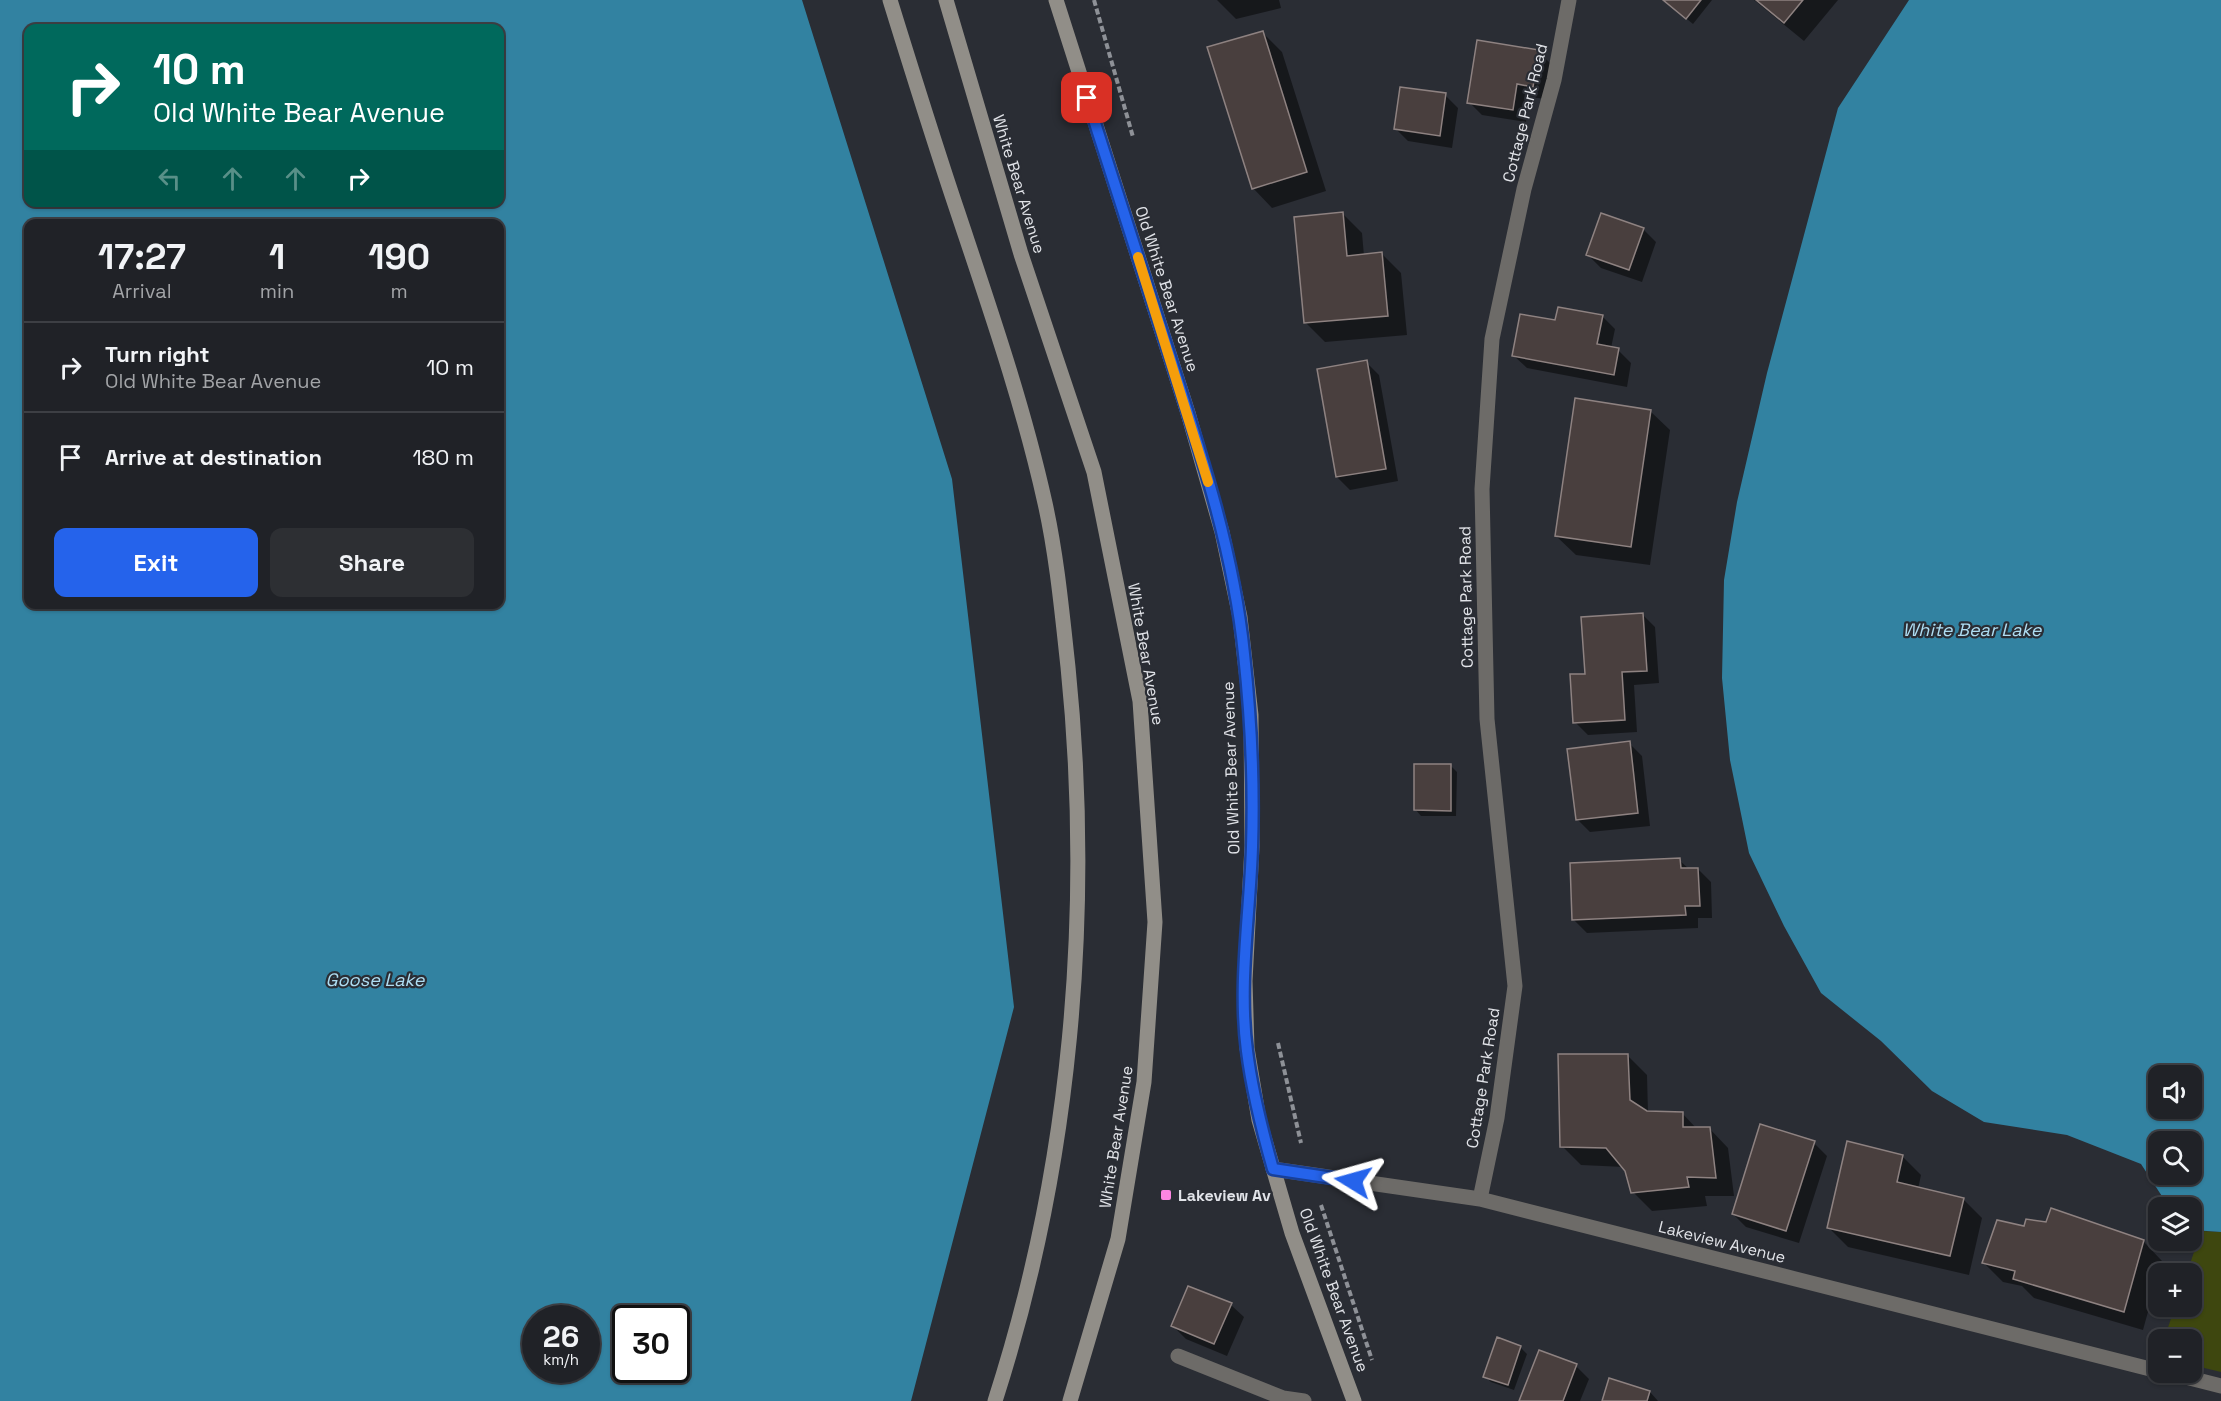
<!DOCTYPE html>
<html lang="en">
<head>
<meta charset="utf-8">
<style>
	body { margin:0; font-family:"Space Grotesk",sans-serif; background:#2d2f33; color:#f1f3f6; height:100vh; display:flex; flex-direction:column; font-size:22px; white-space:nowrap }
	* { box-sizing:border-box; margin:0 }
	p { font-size:20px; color:#a2a4a7 }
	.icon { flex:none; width:33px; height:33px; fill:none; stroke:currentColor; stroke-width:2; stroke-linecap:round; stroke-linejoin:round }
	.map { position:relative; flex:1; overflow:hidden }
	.sheet { position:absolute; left:24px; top:219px; width:480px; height:390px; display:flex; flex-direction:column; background:#202227; border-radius:12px; box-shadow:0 2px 4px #0004,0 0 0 2px #3d3f44 }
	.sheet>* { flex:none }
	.guide { position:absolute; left:24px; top:24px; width:480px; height:183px; border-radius:12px; box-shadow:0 2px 4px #0004,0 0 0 2px #3d3f44; background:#00695c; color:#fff; overflow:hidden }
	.fabs { position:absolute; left:2148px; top:1065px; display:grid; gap:12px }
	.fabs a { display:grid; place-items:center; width:54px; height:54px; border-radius:12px; background:#202227; box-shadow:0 2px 4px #0004,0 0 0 2px #3d3f44; font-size:30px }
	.speed { position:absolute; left:522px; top:1305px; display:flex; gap:12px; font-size:30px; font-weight:700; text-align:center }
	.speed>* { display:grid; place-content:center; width:78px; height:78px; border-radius:50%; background:#202227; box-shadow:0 2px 4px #0004,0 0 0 2px #3d3f44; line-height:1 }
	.speed small { font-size:15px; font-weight:400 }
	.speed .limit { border:3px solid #111; border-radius:9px; background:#fff; color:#111 }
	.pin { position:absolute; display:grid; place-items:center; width:51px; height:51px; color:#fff; margin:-26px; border-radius:12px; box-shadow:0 3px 9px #0006 }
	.me { position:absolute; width:66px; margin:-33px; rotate:278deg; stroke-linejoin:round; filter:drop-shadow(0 0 4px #0008) }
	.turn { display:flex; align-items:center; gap:21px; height:126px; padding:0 30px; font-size:27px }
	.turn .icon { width:78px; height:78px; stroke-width:2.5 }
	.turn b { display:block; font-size:42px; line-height:51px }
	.lanes { display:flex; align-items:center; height:57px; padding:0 30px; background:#0003; justify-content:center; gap:30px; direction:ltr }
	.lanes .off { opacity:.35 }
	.eta { display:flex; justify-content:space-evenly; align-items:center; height:102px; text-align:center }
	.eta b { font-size:36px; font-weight:600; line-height:42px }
	.primary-button { display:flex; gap:12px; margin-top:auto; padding:12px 30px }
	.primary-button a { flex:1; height:69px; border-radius:12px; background:#2563eb; color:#fff; font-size:24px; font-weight:600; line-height:69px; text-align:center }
	.primary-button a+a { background:#2d2f33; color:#f1f3f6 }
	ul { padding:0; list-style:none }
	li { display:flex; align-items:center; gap:18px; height:90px; padding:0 30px; border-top:2px solid #3d3f44 }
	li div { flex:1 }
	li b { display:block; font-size:22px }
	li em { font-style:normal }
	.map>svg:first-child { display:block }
	.green { fill:#3e470f }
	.water { fill:#3282a1; fill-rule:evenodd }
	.shadow { fill:#0007 }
	.building { fill:#493f3e; stroke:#8e8281; stroke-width:1.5 }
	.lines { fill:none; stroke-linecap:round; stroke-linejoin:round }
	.path { stroke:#8e9197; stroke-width:4; stroke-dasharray:6 3; stroke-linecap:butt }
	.lane { stroke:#6d6b68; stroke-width:15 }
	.street { stroke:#6d6b68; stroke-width:15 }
	.secondary { stroke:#918e88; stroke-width:15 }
	.route-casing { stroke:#184099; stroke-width:15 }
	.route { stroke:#2563eb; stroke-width:10 }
	.slow { stroke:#f59e0b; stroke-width:10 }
	.poi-dot { fill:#fd86e2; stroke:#2a2d34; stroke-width:2 }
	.labels { text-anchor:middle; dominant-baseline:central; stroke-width:4.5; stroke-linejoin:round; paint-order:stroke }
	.street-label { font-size:16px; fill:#e2e4e9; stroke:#2a2d34 }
	.poi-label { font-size:16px; font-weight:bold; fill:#e2e4e9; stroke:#2a2d34; text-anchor:start }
	.water-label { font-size:18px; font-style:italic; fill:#aeddf2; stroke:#2a2d34 }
</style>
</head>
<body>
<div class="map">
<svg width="2221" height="1401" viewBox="0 0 2221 1401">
	<rect width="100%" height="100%" fill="#2a2d34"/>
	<path class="green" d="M2201,1231l20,1v140l-29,-7v-25l-28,-1 11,-32 17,-1v-32l-5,-1z"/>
	<path class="water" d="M0,0h802l150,479 62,528 -103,394h-911zM28,28h472v174h-472zM28,224h472v380h-472zM536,1318h50v52h-50zM626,1318h50v52h-50z
		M1909,0h312v1232l-29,-2v-22l-23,-1 -28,-43 -74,-29 -83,-13 -52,-31 -51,-50 -60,-48 -37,-67 -35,-73 -19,-93 -8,-82 2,-98 13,-78 30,-129 71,-265zM2158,1076h34v32h-34zM2158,1142h34v32h-34z"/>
	<path class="shadow" d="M1217,0h62l2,8 -45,11z
		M1664,0h48l-19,24z
		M1754,0h84l-34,41z
		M1262,32l20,20 44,139 -54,17 -19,-20z
		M1538,51l13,13 -5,35 -17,-2 -3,25 -44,-7 -13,-13z
		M1445,95l13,13 -6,40 -44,-7 -13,-13z
		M1342,213l20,20 2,23 18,-2 19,19 6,62 -82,7 -19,-19z
		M1643,229l13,13 -14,40 -41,-14 -13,-13z
		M1602,316l13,13 -4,19 7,2 13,13 -4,24 -100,-19 -13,-12 42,-34z
		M1366,362l13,13 19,106 -48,9 -13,-13z
		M1650,411l20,19 -20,135 -74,-10 -20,-19z
		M1642,614l13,13 4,56 -25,2 3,47 -49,3 -13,-13 11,-47z
		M1629,743l13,13 8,70 -60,6 -13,-13z
		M1451,766l6,6 -1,44h-35l-6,-7z
		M1679,860l10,9h9l13,13 1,36h-14v10l-111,5 -13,-13z
		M1628,1056l19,19 1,38h34l15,16 12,-1 19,20 6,48h-29l2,10 -55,5 -19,-19 -9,-25 -43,-2 -19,-19z
		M1814,1143l13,13 -28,87 -53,-16 -13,-13z
		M1902,1156l19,19 -3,14 45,10 19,19 -13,57 -121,-28 -20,-20z
		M2025,1228l118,13 19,20 -19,69 -109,-32 -12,-12 -19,-4 -20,-20z
		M1231,1305l13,12 -17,39 -41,-17 -13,-13z
		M1498,1339l23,9 6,6 -13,36 -23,-8 -6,-6z
		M1576,1366l13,13 -9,22h-59z
		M1610,1380l40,12 8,9h-54z"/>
	<path class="building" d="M1663,0h38l-15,19z
		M1756,0h47l-19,23z
		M1263,31l44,141 -55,17 -45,-142z
		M1477,40l62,10 -6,37 -16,-3 -4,26 -46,-7z
		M1400,87l46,6 -6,43 -46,-7z
		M1343,212l4,44 35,-4 6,64 -84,7 -10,-106z
		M1601,213l43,15 -15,42 -43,-15z
		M1558,307l45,8 -6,29 22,4 -5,27 -102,-19 8,-42 35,6z
		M1367,360l19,109 -50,8 -19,-108z
		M1575,398l76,12 -20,137 -76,-11z
		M1643,613l4,58 -25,1 3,48 -52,3 -3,-49h15l-4,-57z
		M1630,741l8,72 -62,7 -9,-71z
		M1414,764h37v47l-37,-1z
		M1680,858l1,10h17l2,38h-15l1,9 -114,5 -2,-57z
		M1558,1054h70l2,46 17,11 36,1v15h27l6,51 -29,-1 2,10 -58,6 -6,-22 -19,-23 -46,-1z
		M1760,1124l55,17 -29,90 -54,-17z
		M1847,1141l56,14 -6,27 67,16 -14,58 -123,-28z
		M2051,1208l93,32 -20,72 -111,-33 2,-8 -33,-8 15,-43 27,6 2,-7 20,3z
		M1188,1286l44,17 -18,41 -43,-18z
		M1497,1337l24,9 -13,39 -25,-8z
		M1539,1350l38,14 -14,37h-44z
		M1609,1378l41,13 -3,10h-45z"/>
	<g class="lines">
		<path class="path" d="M1094,0l39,137
			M1278,1043l23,100
			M1321,1205l51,155"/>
		<path class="lane" d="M1178,1356l105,42 21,3"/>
		<path class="street" d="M1273,1169l207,30 678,172
			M1480,1199l17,-81 18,-132 -28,-267 -5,-230 10,-150 32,-150 30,-109 15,-80
			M2166,1372l55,14"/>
		<path class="secondary" d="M890,0c22,71 44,142 68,213 32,96 65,191 87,290 12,54 17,110 23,164 25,246 3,499 -73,734
			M946,0l75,254 73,218 46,229 15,221 -11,160 -26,157 -48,162
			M1056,0l132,413 34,119 18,85 11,98 1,131 -7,135 2,67 12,72 33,113 62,168"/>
	</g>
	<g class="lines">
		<defs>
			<path id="route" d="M1087,98c28,87 56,175 84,262 31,96 63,194 73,294 7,64 10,129 8,193 -2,67 -14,137 -5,204 5,40 15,79 26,118l80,12"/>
		</defs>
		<use href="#route" class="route-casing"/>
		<use href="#route" class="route"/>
		<path class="slow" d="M1138,257l70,225"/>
	</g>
	<rect class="poi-dot" x="1160" y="1189" width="12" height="12" rx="3"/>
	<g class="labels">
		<g class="street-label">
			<text transform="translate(1525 113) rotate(-76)">Cottage Park Road</text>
			<text transform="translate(1019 184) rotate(73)">White Bear Avenue</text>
			<text transform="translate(1167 289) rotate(72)">Old White Bear Avenue</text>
			<text transform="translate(1466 597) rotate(-91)">Cottage Park Road</text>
			<text transform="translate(1146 654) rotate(80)">White Bear Avenue</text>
			<text transform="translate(1231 768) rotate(-92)">Old White Bear Avenue</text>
			<text transform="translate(1483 1078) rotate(-81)">Cottage Park Road</text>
			<text transform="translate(1116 1137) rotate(-81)">White Bear Avenue</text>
			<text transform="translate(1722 1242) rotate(14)">Lakeview Avenue</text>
			<text transform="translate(1334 1290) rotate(70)">Old White Bear Avenue</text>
		</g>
		<g class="poi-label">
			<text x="1178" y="1195">Lakeview Av</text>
		</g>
		<g class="water-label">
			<text x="1972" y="629">White Bear Lake</text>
			<text x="375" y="979">Goose Lake</text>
		</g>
	</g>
</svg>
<div class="fabs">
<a><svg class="icon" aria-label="sound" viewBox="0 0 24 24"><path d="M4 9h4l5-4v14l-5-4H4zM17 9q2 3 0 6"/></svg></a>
<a><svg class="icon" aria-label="search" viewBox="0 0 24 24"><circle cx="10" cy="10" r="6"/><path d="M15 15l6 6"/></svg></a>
<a><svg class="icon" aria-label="layers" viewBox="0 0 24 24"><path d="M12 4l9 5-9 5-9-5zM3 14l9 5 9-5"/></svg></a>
<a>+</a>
<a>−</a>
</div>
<div class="speed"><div>26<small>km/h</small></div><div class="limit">30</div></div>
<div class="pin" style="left:1087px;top:98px;background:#d93025"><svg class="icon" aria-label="arrive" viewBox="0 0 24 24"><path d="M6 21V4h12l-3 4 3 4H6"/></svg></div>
<svg class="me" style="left:1353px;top:1181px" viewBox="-20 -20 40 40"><path d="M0-17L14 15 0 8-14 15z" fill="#2563eb" stroke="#fff" stroke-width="4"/></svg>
<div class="guide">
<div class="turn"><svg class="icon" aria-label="right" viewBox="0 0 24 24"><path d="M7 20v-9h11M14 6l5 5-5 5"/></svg><div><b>10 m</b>Old White Bear Avenue</div></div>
<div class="lanes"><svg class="icon off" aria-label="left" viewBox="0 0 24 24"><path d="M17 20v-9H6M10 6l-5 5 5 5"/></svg><svg class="icon off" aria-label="ahead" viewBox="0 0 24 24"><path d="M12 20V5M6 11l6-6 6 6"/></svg><svg class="icon off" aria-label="ahead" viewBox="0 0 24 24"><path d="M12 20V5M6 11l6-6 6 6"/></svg><svg class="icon" aria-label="right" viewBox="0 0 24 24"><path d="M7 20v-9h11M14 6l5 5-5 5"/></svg></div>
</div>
<section class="sheet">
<div class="eta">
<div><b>17:27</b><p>Arrival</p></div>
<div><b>1</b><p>min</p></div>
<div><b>190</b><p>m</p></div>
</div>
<ul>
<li><svg class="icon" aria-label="right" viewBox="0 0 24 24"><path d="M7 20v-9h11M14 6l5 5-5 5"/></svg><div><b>Turn right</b><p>Old White Bear Avenue</p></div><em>10 m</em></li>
<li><svg class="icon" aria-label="arrive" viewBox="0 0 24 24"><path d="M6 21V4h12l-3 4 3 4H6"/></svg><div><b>Arrive at destination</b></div><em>180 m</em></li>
</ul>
<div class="primary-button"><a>Exit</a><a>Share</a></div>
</section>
</div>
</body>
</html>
